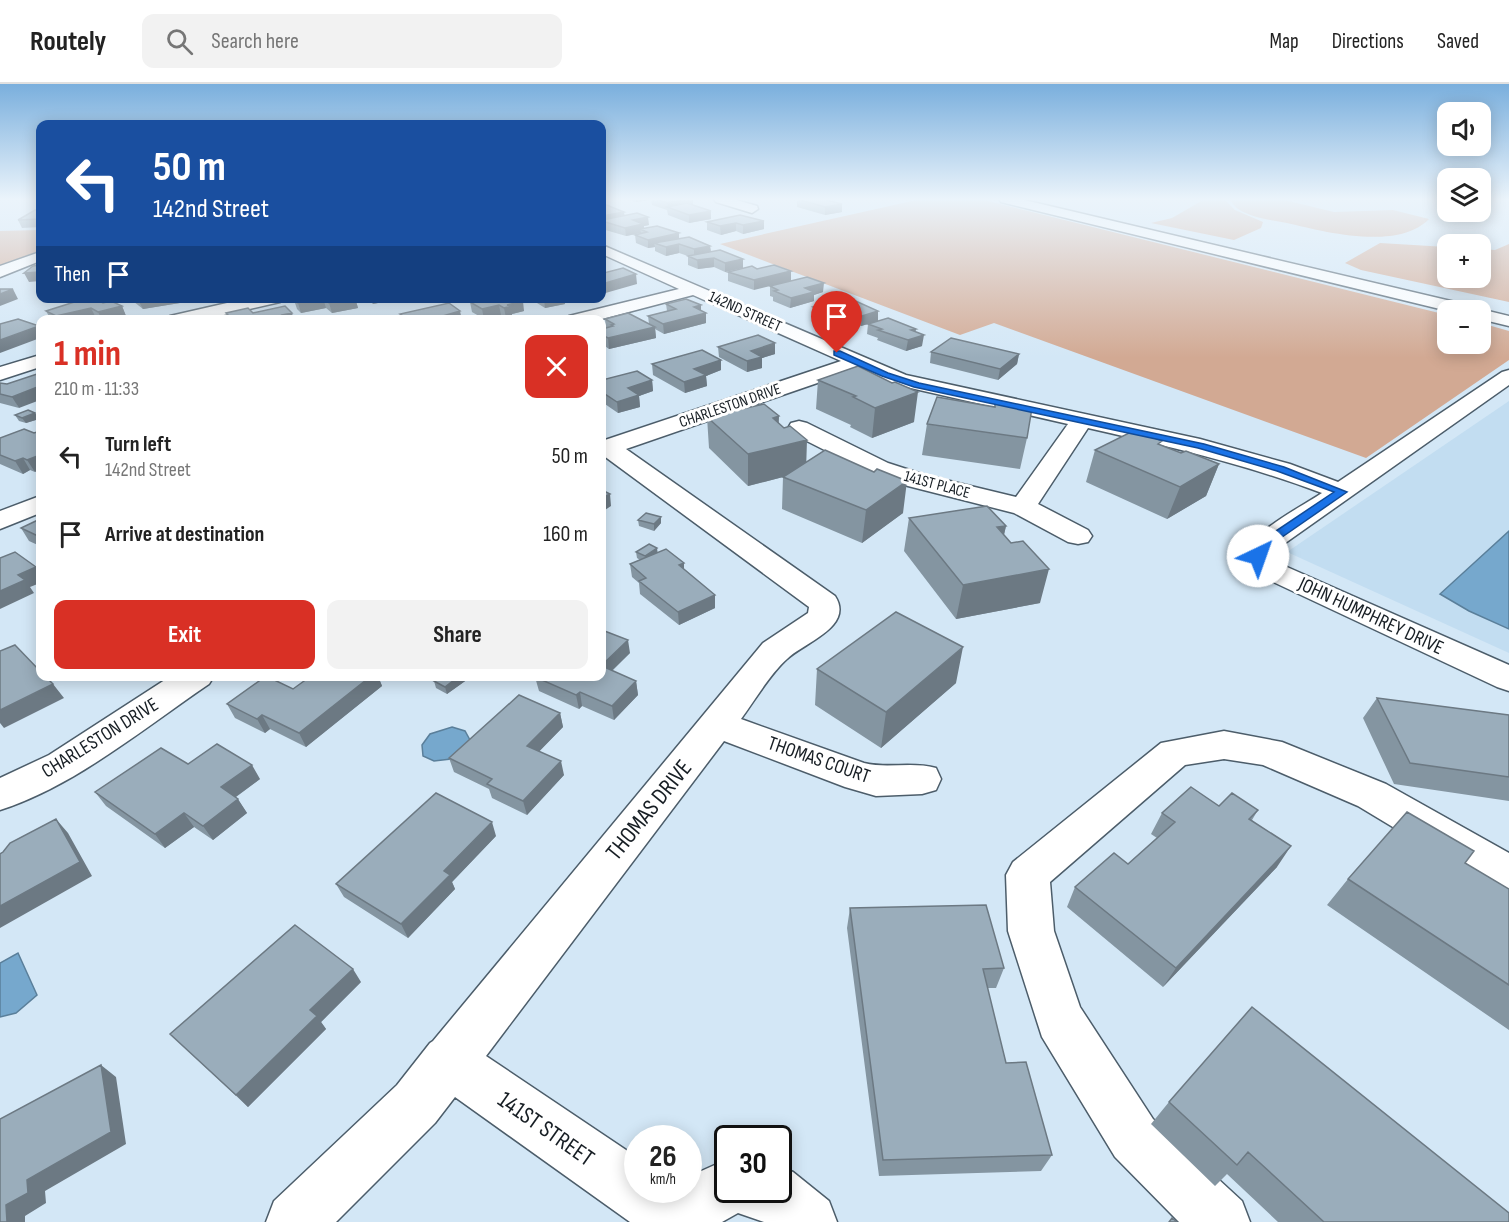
<!DOCTYPE html>
<html lang="en">
<head>
<meta charset="utf-8">
<style>
	body { margin:0; font-family:"Sofia Sans Condensed",sans-serif; background:#f2f2f2; color:#222; height:100vh; display:flex; flex-direction:column; font-size:22px; white-space:nowrap }
	* { box-sizing:border-box; margin:0 }
	p { font-size:20px; color:#767676 }
	.icon { flex:none; width:33px; height:33px; fill:none; stroke:currentColor; stroke-width:2; stroke-linecap:round; stroke-linejoin:round }
	.map { position:relative; flex:1; overflow:hidden }
	.sheet { position:absolute; left:36px; top:231px; width:570px; height:366px; display:flex; flex-direction:column; background:#fff; border-radius:12px; box-shadow:0 3px 15px #0003 }
	.sheet>* { flex:none }
	.guide { position:absolute; left:36px; top:36px; width:570px; height:183px; border-radius:12px; box-shadow:0 3px 15px #0003; background:#1a4fa0; color:#fff; overflow:hidden }
	.tools { position:absolute; left:1437px; top:18px; display:grid; gap:12px }
	.tools a { display:grid; place-items:center; width:54px; height:54px; border-radius:12px; background:#fff; box-shadow:0 3px 15px #0003; font-size:30px }
	.speed { position:absolute; left:624px; top:1041px; display:flex; gap:12px; font-size:30px; font-weight:700; text-align:center }
	.speed>* { display:grid; place-content:center; width:78px; height:78px; border-radius:50%; background:#fff; box-shadow:0 3px 15px #0003; line-height:1 }
	.speed small { font-size:15px; font-weight:400 }
	.speed .limit { border:3px solid #111; border-radius:9px; background:#fff; color:#111 }
	.pin { position:absolute; display:grid; place-items:center; width:51px; height:51px; color:#fff; margin:-62px -26px; border-radius:50% 50% 50% 0; rotate:-45deg; box-shadow:0 0 6px #0007 }
	.pin .icon { rotate:45deg }
	.me { position:absolute; width:66px; margin:-33px; rotate:42deg; stroke-linejoin:round; filter:drop-shadow(0 0 4px #0008) }
	.turn { display:flex; align-items:center; gap:21px; height:126px; padding:0 18px; font-size:27px }
	.turn .icon { width:78px; height:78px; stroke-width:2.5 }
	.turn b { display:block; font-size:42px; line-height:51px }
	.then { display:flex; align-items:center; height:57px; padding:0 18px; background:#0003; gap:12px; font-size:22px }
	.round { display:grid; place-items:center; flex:none; width:63px; height:63px; border-radius:12px; background:#f2f2f2 }
	.overview { display:flex; align-items:center; justify-content:space-between; height:102px; padding:0 18px }
	h1 { font-size:36px; font-weight:700; line-height:45px; color:#d93025 }
	.action { display:flex; gap:12px; margin-top:auto; padding:12px 18px }
	.action a { flex:1; height:69px; border-radius:12px; background:#d93025; color:#fff; font-size:24px; font-weight:700; line-height:69px; text-align:center }
	.action a+a { background:#f2f2f2; color:#222 }
	ul { padding:0; list-style:none }
	li { display:flex; align-items:center; gap:18px; height:78px; padding:0 18px }
	li div { flex:1 }
	li b { display:block; font-size:22px }
	li em { font-style:normal }
	header { display:flex; align-items:center; gap:36px; box-sizing:border-box; height:84px; padding:0 30px; background:#fff; border-bottom:2px solid #e0e0e0 }
	header strong { font-size:28px }
	nav { display:flex; gap:33px; margin-inline-start:auto; font-size:21px }
	.search { width:420px; height:54px; background:#f2f2f2; display:flex; align-items:center; gap:15px; box-sizing:border-box; padding:0 21px; border-radius:12px; color:#767676; font-size:22px }
	.map>svg:first-child { display:block }
	.built { fill:#c2ddf1 }
	.green { fill:#d2a993 }
	.water { fill:#76a8cd; stroke:#5a7f9a; stroke-width:1.5 }
	.lines { fill:none; stroke-linecap:round; stroke-linejoin:round }
	.street-casing { stroke:#4c5d6a; stroke-width:3 }
	.secondary-casing { stroke:#4c5d6a; stroke-width:3 }
	.street { fill:#fff; fill-rule:evenodd }
	.secondary { fill:#fff; fill-rule:evenodd }
	.wall { fill:#8495a1 }
	.shaded-wall { fill:#6c7983 }
	.building { fill:#9aadbb; stroke:#6c7983; stroke-width:1.5 }
	.route { fill:#1a73e8; stroke:#114b97; stroke-width:1.5 }
	.labels { text-anchor:middle; dominant-baseline:central; stroke-width:6; stroke-linejoin:round; paint-order:stroke }
	.far-street-label { font-size:16px; fill:#171e24; stroke:#fff }
	.street-label { font-size:20px; fill:#171e24; stroke:#fff }
	.near-street-label { font-size:24px; fill:#171e24; stroke:#fff }
</style>
</head>
<body>
<header>
<strong>Routely</strong>
<div class="search"><svg class="icon" aria-label="search" viewBox="0 0 24 24"><circle cx="10" cy="10" r="6"/><path d="M15 15l6 6"/></svg>Search here</div>
<nav><a>Map</a><a>Directions</a><a>Saved</a></nav>
</header>
<div class="map">
<svg width="1509" height="1138" viewBox="0 0 1509 1138">
	<rect width="100%" height="100%" fill="#d3e7f6"/>
	<path class="built" d="M1509,317v252l-222,-101z"/>
	<path class="green" d="M921,115h59l467,116 1,29h32l1,-21 28,8v29l-143,98 -372,-135 -34,12 -240,-91z
		M1201,115l24,1 10,10 28,12 -2,6 -27,12 -83,-17 21,-5 31,-18z
		M1229,115h51l54,13 59,-2 36,9c-31,32 -104,13 -142,4 -16,-3 -35,-5 -49,-14 -3,-2 -6,-7 -9,-10z
		M40,146v20l-40,19v-38z
		M1380,159l67,4 1,31h32l1,-29 14,1 14,-6v58l-148,-32 -16,-7z"/>
	<path class="water" d="M1509,447v98l-40,-18 -29,-17z
		M452,643l13,4 5,9 -19,19 -17,2 -11,-5 -1,-11 8,-11z
		M18,869l19,42 -21,18 -16,4v-54z"/>
	<g class="lines">
		<defs>
			<path id="street" d="M714,115h19l24,7 1,3 -6,4 -36,-11z
				M602,161l304,130 294,64 90,25 48,18 164,-110 7,-2v15l-228,161 -8,8 14,13 222,98v26l-12,-4 -230,-108 -23,-23c7,-24 57,-49 78,-63 -77,-29 -155,-47 -234,-65l-50,76 50,26 4,6 -4,6 -10,2 -10,-2 -54,-29 -106,-27 -38,-13 -79,-40 -3,-5 3,-5 8,-2 8,2 81,40 37,12 91,22 52,-73 -175,-40 -35,-15 -232,80 209,147c20,31 -32,47 -48,63 -17,15 -32,41 -46,60l123,44c24,6 48,-2 72,5l5,11 -5,11 -14,4 -46,2 -31,-9 -121,-46 -238,315 152,102v32h50v-13l40,-18v31h50v-24l15,6 36,29 8,21h-73l-26,-9 -16,9h-92l-175,-125 -20,26 -99,99h-70l8,-21 123,-116 33,-42 3,-2 330,-398 45,-30 1,-6 -205,-151h-2v-15l239,-80 -148,-66 -95,25h-32l3,-4 110,-27 -77,-35z
				M40,168v9l-40,16v-11z
				M249,214h33l-2,4 -78,18h-35l3,-4z
				M40,271v12l-40,13v-13z
				M40,412v17l-40,16v-18z
				M171,592h43l-5,8c-65,44 -134,102 -209,126v-32l49,-23z
				M1224,647l58,11 104,42 123,69v40l-15,-5 -136,-82 -95,-41 -39,-6 -39,6 -135,117 4,49 26,76 73,112 89,82 8,21h-71l-64,-65 -73,-120 -34,-106 -2,-56 7,-13 148,-119z"/>
			<path id="secondary" d="M999,115h21l452,107 3,4 5,-1 29,7v10l-29,-7v-9l-32,1 -447,-109z"/>
		</defs>
		<use href="#street" class="street-casing"/>
		<use href="#secondary" class="secondary-casing"/>
		<use href="#street" class="street"/>
		<use href="#secondary" class="secondary"/>
	</g>
	<path class="wall" d="M626,115h67v6l18,14 -22,4 -21,-8 -1,-5 -15,-5 -1,-5 -15,2z
		M797,115l45,13 -17,3 -28,-8z
		M602,116l4,5 19,10 24,10 -5,1v3l35,10 31,7 1,5 32,17 -18,4 -11,-5 -16,2 -10,-4v-9l-9,-3 -13,3 -11,-5v-4l-7,1 -12,-5 -1,-8 6,-2 -15,3 -24,-7z
		M40,126v17l-18,1 -4,-8z
		M764,137v8l-21,5 -7,-3 -15,4 -14,-5v-8z
		M757,185l-3,21 -26,-9v-9z
		M770,202l53,6 -9,3v6l-24,7 -17,-7v-4l-3,-1z
		M129,214h56l1,4 -43,7z
		M355,214l3,10 -26,5 -6,-5 -25,5 -4,-4 -3,-9 6,-1z
		M366,214h46l-16,4 -3,-2 -20,4z
		M479,214h39l6,13 -12,3v2l-6,2 -5,-3 -17,4 -12,-7 -2,-10 10,-2z
		M529,214h35l1,6 -20,4z
		M103,219l19,3 4,10 -13,4h-14l-3,-2 -7,2h-38l-5,-9z
		M666,220l35,7 5,2v10l-42,11 -9,-5 1,9 -47,11 -7,-5v-15l4,-1 -1,-9 44,5 -1,-8 19,-5z
		M813,223l65,4v10l38,8 -1,3 7,14 -16,5 -29,-11 1,-2 -11,-4 1,-10 -7,2 -16,-6 -18,3 -14,-6z
		M775,259v11l-13,4v10l-15,4 -28,-15 -1,-10z
		M931,268l88,2 -2,10 -19,16 -68,-17z
		M652,280l69,6 -15,6 1,10 -22,7 -32,-18z
		M858,282l56,56 -42,16 -22,-11 1,-2 -35,-16 2,-29z
		M602,296h50l1,11 -14,5 1,11 -22,6 -16,-11z
		M0,299l7,1 12,24 -19,-5z
		M35,329l4,6 -13,4 -7,-2 -4,-6z
		M707,333l72,6 27,39 97,51 -41,30 -80,-34 1,-32 -35,9 -39,-38z
		M927,340l100,14 -7,31 -98,-14z
		M24,345l11,43 -5,-2 -7,4 -23,-10v-26z
		M1161,361l20,8 38,11 -13,32 -39,23 -81,-37 9,-32z
		M909,434l97,8 -2,9 36,68 -84,16 -52,-68z
		M40,435v27l-11,-5 -8,-13z
		M638,436l23,3 -7,8 -15,-5z
		M636,468l22,1 26,17 31,38 -36,17 -39,-31 -1,-11 -7,-6 -2,-13 10,-4 -3,-2z
		M630,569l-18,18 24,10 2,14 -24,25 -32,-14 -3,3 -40,-18 -4,-14z
		M817,585l139,14 -75,65 -66,-43z
		M311,592h67l4,10 -76,61 -36,-18 -5,4 -30,-15 -8,-14 66,-15z
		M468,595l-21,15 -11,-6 -2,-7z
		M1377,614l132,17v86l-115,-17 -31,-66z
		M560,629l3,14 -24,24 25,24 -37,40 -35,-17 -3,-9 -35,-17 -5,-14z
		M188,680l72,15 -24,18 11,16 -34,27 -19,-13 -29,21 -59,-42 -11,-14z
		M1219,722l39,4 -6,10 25,47 -114,120 -96,-80 8,-20 53,-23 29,-26 -6,-4 11,-21z
		M496,752l-44,46 3,7 -47,49 -64,-41 -8,-13z
		M1465,779l44,26v141l-182,-125 21,-26z
		M850,824l154,60 -8,20h-9l19,75 46,92 -11,16 -162,5 -32,-248z
		M361,898l-40,40 5,7 -78,78 -78,-73z
		M1169,1018l340,120h-231l-51,-48 -12,12 -64,-62z"/>
	<path class="shaded-wall" d="M635,115h16v1l-15,2z
		M689,115h4v7l-25,1 -1,-4z
		M842,120v8l-17,3v-8z
		M711,127v8l-22,4v-8z
		M624,128l1,8 -23,1v-5z
		M648,133l1,8 -5,1v5l-4,-2 1,4 -15,3 -1,-8 8,-8z
		M764,137v8l-21,5v-9z
		M736,139v8l-15,4 -1,-9z
		M679,149v9l-25,1 1,4 -7,1v-8z
		M679,160v9l-13,3v-9z
		M710,162l1,8 -17,4v-9z
		M714,174v9l-16,2 -1,-9z
		M743,175v9l-18,4v-9z
		M791,187v10l-37,9v-10z
		M40,188v9l-11,1 -5,-9z
		M636,190l1,10 -35,10v-10z
		M824,199l-1,9 -9,3v6l-24,7 1,-10 14,-10z
		M13,205l5,10 -18,7v-12z
		M145,214h40l1,4 -43,7 -5,-9z
		M323,214l3,10 -25,5 -3,-10z
		M353,214h2l3,10 -26,5 -3,-10z
		M372,214h21v2l-20,4z
		M395,214h17l-16,4z
		M564,214l1,6 -20,4 -1,-9z
		M523,217l1,10 -12,3v2l-6,2 -2,-10 3,-3z
		M499,221l2,10 -17,4 -2,-10z
		M701,221v9l5,-1v10l-42,11 -1,-10 31,-17z
		M122,222l4,10 -13,4h-11l-4,-8z
		M91,224l5,10 -7,2h-31l-2,-4z
		M845,226v10l-18,3v-10z
		M460,227l2,9h-30v-1z
		M878,227v10l-17,5 1,-10z
		M292,229l2,7h-12v-5z
		M39,242l1,2v10l-40,15v-13z
		M655,243l1,11 -47,11 -1,-11z
		M916,245l-2,9 10,-3 -2,11 -16,5 2,-11 3,-10z
		M775,259v11l-13,4v10l-15,4v-11l4,-10z
		M1019,270l-2,10 -19,16 2,-11z
		M721,276v10l-15,6 1,10 -22,7 -1,-11 10,-13z
		M652,296l1,11 -14,5 1,11 -22,6 -1,-11 11,-14z
		M40,302v14l-21,8 -7,-11z
		M918,308l-4,30 -42,16 3,-30z
		M35,329l4,6 -13,4 -4,-5z
		M779,332l-1,31 29,-7 -1,31 -58,15v-32l25,-36z
		M40,371v15l-5,2 -8,-12z
		M23,374l7,12 -7,4 -8,-13z
		M1219,380l-13,32 -39,23 13,-32z
		M907,397l-4,32 -41,30 4,-33z
		M610,410l1,12 -9,6v-14z
		M661,433v6l-7,8v-7z
		M1006,442l-8,33 -1,-32z
		M657,464l1,7 -12,8 -1,-7z
		M684,479v13l-5,-11z
		M36,483l4,7v9l-10,4 4,6 -34,16v-18l18,-16z
		M1049,485l-9,34 -84,16 7,-34z
		M715,511v13l-36,17 -1,-13z
		M628,556l2,13 -28,27v-15z
		M963,563l-7,36 -75,65 5,-36z
		M371,592h7l4,10 -76,61 -7,-14z
		M459,592h8l1,3 -21,15 -2,-7z
		M636,597l2,14 -24,25 -2,-14z
		M53,600l11,14 -60,30 -4,-5v-13z
		M580,608l2,14 -3,3 -3,-14z
		M560,629l3,14 -32,33 -4,-14z
		M262,631l8,14 -5,4 -8,-14z
		M561,677l3,14 -37,40 -4,-14z
		M252,681l8,14 -30,22 -9,-14z
		M238,715l9,14 -34,27 -10,-14z
		M184,729l10,14 -29,21 -10,-14z
		M56,735l12,14 24,43 -92,52v-22z
		M492,738l4,14 -44,46 3,7 -47,49 -7,-14 43,-53z
		M1291,762l-14,21 -114,120 13,-19z
		M353,885l8,13 -40,40 5,7 -78,78 -12,-12 74,-85z
		M101,981l15,12 10,67 -81,47 1,12 -21,13v6h-18l-1,-17 21,-25z"/>
	<path class="building" d="M657,115h32l-22,4z
		M797,115h26l19,5 -17,3z
		M687,119l24,8 -22,4 -22,-8z
		M604,120l20,8 -22,4v-11z
		M35,126h5v9l-22,1z
		M637,129l11,4 -15,3 10,4 -18,4 -23,-7v-1z
		M740,131l24,6 -21,4 -7,-2 -16,3 -13,-4z
		M657,142l22,7 -31,7 -13,-5 12,-3 -7,-3z
		M689,153l21,9 -16,3 -15,-5 -13,3 -12,-4z
		M720,166l23,9 -18,4 -11,-5 -17,2 -9,-4z
		M40,181v7l-16,1 9,-7z
		M774,181l17,6 -37,9 -26,-8 24,-6 5,3z
		M623,184l13,6 -34,10v-13l2,2z
		M807,193l17,6 -19,5 9,4 -23,6 -17,-7 4,-1 -8,-4z
		M0,205h13l-13,5z
		M87,214h7l9,5 8,-2 11,5 -24,6 -7,-4 -35,8 -10,-5z
		M300,214h22l-24,5 -4,-3z
		M323,214h30l-24,5z
		M481,214h37l5,3 -16,4 4,1 -7,2 -5,-3 -17,4 -12,-7 12,-3z
		M849,214l29,13 -16,5 -17,-6 -18,3 -14,-6z
		M686,215l15,6 -7,2 12,6 -43,11 -15,-8 28,-7 -10,-5z
		M449,219l11,8 -28,8 1,1 -33,-1 6,-1 -6,-4z
		M285,222l7,7 -10,2 4,4 -4,1h-44l-3,-3 -4,1 -5,-5 22,-5 5,5z
		M628,229l27,14 -47,11 -6,-3v-6l11,-3 -2,-1 3,-1 -9,-5z
		M888,234l28,11 -5,1 13,5 -16,5 -30,-10 4,-1 -14,-5z
		M18,235l21,7 -39,14v-16z
		M758,251l17,8 -24,8 11,6 -15,4 -29,-14z
		M951,254l68,16 -19,15 -69,-17z
		M702,266l19,10 -27,9 12,6 -22,7 -32,-18z
		M858,282l34,17 3,-1 23,10 -43,16 -22,-11 3,-1 -38,-16z
		M637,287l15,9 -24,8 11,7 -22,7 -15,-10v-12z
		M40,289v13l-28,11 -12,-3v-11l7,1z
		M937,313l58,10v-3l37,4 -5,30 -100,-14z
		M764,320l15,12 -6,2 11,10 6,-2 17,14 -59,14 -41,-37z
		M28,326l7,3 -13,5 -7,-3z
		M24,345l10,4 6,-2v24l-13,5 -4,-2 -8,3 -15,-6v-17z
		M1135,346l27,11 -4,3 23,9 5,-2 33,13 -39,23 -85,-37z
		M825,366l49,22 3,-3 30,12 -41,29 -83,-33z
		M602,406l8,4 -8,4z
		M987,422l19,20 -9,1 14,16 12,-2 26,28 -86,16 -54,-67z
		M646,429l15,4 -7,7 -16,-4z
		M40,435v18l-19,-9z
		M649,460l8,4 -12,8 -9,-4z
		M666,465l18,14 -5,2 36,30 -37,17 -39,-31 7,-3 -16,-14z
		M15,468l21,15 -18,8 7,5 -25,11v-33z
		M896,528l67,35 -77,65 -69,-43z
		M602,546l26,10 -26,25z
		M15,561l25,26v5h5l8,8 -53,26v-59z
		M602,582l34,15 -24,25 -32,-14 -4,3 -41,-18 1,-1h66z
		M266,592l27,13 18,-13h60l-72,57 -37,-18 -5,4 -30,-15z
		M440,592h19l-14,11 -11,-6z
		M519,611l41,18 -33,33 34,15 -38,40 -36,-17 5,-5 -43,-21z
		M1377,614l132,17v62l-99,-14z
		M217,660l35,21 -31,22 17,12 -35,27 -19,-13 -29,21 -60,-42 66,-44 27,16z
		M1191,703l28,19 13,-13 26,17 -9,9 42,27 -115,122 -101,-81 39,-34 14,11 47,-42 -13,-9z
		M436,709l56,29 -48,49 6,4 -49,49 -65,-40z
		M1407,728l67,39 -9,12 44,26v96l-161,-106z
		M56,735l24,43 -80,44v-52l3,-2 7,-9z
		M986,821l18,63 -21,1 23,94 20,-1 26,93 -169,5 -33,-252z
		M295,841l58,44 -43,41 7,6 -81,79 -66,-61z
		M1252,923l257,206v9h-185l-76,-70 -11,13 -68,-63z
		M101,981l10,67 -84,48 1,13 -22,12 1,17h-7v-103z
		M1172,1134l5,4h-8z"/>
	<linearGradient id="sky" x2="0" y2="1"><stop stop-color="#7aafdd"/><stop offset="0.42" stop-color="#ebf4fb"/><stop offset="1" stop-color="#ebf4fb" stop-opacity="0"/></linearGradient>
	<rect width="1509" height="274" fill="url(#sky)"/>
	<path class="route" d="M834,267h6l48,22 31,10 285,61 80,23 63,25 -72,50 -10,8 -2,9h-9v-10l13,-12 67,-45 -57,-21 -79,-23 -284,-61 -32,-11 -48,-21z"/>
	<g class="labels">
		<g class="far-street-label">
			<text transform="translate(745 228) rotate(24)">142ND STREET</text>
			<text transform="translate(730 322) rotate(-19)">CHARLESTON DRIVE</text>
			<text transform="translate(937 401) rotate(15)">141ST PLACE</text>
		</g>
		<g class="street-label">
			<text transform="translate(1371 532) rotate(25)">JOHN HUMPHREY DRIVE</text>
			<text transform="translate(100 654) rotate(-32)">CHARLESTON DRIVE</text>
			<text transform="translate(819 676) rotate(19)">THOMAS COURT</text>
		</g>
		<g class="near-street-label">
			<text transform="translate(649 726) rotate(-51)">THOMAS DRIVE</text>
			<text transform="translate(546 1045) rotate(35)">141ST STREET</text>
		</g>
	</g>
</svg>
<div class="tools">
<a><svg class="icon" aria-label="sound" viewBox="0 0 24 24"><path d="M4 9h4l5-4v14l-5-4H4zM17 9q2 3 0 6"/></svg></a>
<a><svg class="icon" aria-label="layers" viewBox="0 0 24 24"><path d="M12 4l9 5-9 5-9-5zM3 14l9 5 9-5"/></svg></a>
<a>+</a>
<a>−</a>
</div>
<div class="speed"><div>26<small>km/h</small></div><div class="limit">30</div></div>
<div class="pin" style="left:837px;top:269px;background:#d93025"><svg class="icon" aria-label="arrive" viewBox="0 0 24 24"><path d="M6 21V4h12l-3 4 3 4H6"/></svg></div>
<svg class="me" style="left:1258px;top:472px" viewBox="-20 -20 40 40"><circle r="19" fill="#fff"/><path d="M0-13L10 11 0 6-10 11z" fill="#1a73e8"/></svg>
<div class="guide">
<div class="turn"><svg class="icon" aria-label="left" viewBox="0 0 24 24"><path d="M17 20v-9H6M10 6l-5 5 5 5"/></svg><div><b>50 m</b>142nd Street</div></div>
<div class="then">Then<svg class="icon" aria-label="arrive" viewBox="0 0 24 24"><path d="M6 21V4h12l-3 4 3 4H6"/></svg></div>
</div>
<section class="sheet">
<div class="overview"><div><h1>1 min</h1><p>210 m · 11:33</p></div><a class="round" style="background:#d93025;color:#fff"><svg class="icon" aria-label="close" viewBox="0 0 24 24"><path d="M6 6l12 12M18 6L6 18"/></svg></a></div>
<ul>
<li><svg class="icon" aria-label="left" viewBox="0 0 24 24"><path d="M17 20v-9H6M10 6l-5 5 5 5"/></svg><div><b>Turn left</b><p>142nd Street</p></div><em>50 m</em></li>
<li><svg class="icon" aria-label="arrive" viewBox="0 0 24 24"><path d="M6 21V4h12l-3 4 3 4H6"/></svg><div><b>Arrive at destination</b></div><em>160 m</em></li>
</ul>
<div class="action"><a>Exit</a><a>Share</a></div>
</section>
</div>
</body>
</html>
